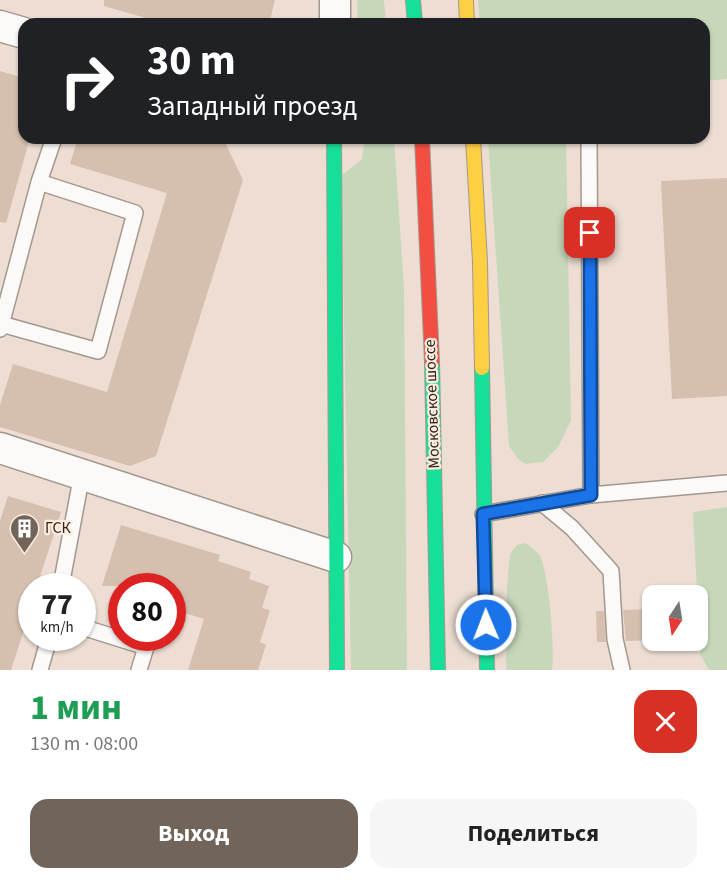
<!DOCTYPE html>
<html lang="ru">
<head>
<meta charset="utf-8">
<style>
	body { margin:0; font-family:"Source Sans 3",sans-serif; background:#f6f6f6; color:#222; height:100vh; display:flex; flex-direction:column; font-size:22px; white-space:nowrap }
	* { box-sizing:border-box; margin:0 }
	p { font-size:20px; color:#767676 }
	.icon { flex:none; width:33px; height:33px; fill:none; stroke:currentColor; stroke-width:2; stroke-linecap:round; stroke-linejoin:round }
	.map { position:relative; height:670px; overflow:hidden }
	.details { display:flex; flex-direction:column; background:#fff; flex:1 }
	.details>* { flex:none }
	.guide { position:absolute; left:18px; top:18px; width:692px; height:126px; border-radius:18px; box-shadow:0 2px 4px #0004; background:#202124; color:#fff; overflow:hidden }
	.needle { width:39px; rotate:192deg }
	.tools { position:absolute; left:642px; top:585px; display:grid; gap:12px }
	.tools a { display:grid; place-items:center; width:66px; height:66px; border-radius:12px; background:#fff; box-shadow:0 2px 4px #0004; font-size:30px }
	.speed { position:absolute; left:18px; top:573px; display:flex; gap:12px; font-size:30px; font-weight:700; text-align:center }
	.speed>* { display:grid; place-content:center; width:78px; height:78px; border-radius:50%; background:#fff; box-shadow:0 2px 4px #0004; line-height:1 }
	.speed small { font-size:15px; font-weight:400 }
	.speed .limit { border:9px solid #d22; background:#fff; color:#111 }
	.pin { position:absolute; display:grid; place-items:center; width:51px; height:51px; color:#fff; margin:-26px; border-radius:12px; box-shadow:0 3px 9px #0006 }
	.me { position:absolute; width:66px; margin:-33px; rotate:359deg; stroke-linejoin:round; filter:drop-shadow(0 0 4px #0008) }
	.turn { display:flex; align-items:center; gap:21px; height:126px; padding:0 30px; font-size:27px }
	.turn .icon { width:78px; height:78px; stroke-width:2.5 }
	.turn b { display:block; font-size:42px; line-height:51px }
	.round { display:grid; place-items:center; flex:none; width:63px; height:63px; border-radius:18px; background:#f6f6f6 }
	.overview { display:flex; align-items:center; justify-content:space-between; height:102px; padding:0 30px }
	h1 { font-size:36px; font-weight:700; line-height:45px; color:#1e9e55 }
	.button { display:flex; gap:12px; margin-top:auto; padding:12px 30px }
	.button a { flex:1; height:69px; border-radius:18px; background:#71645b; color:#fff; font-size:24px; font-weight:700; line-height:69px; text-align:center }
	.button a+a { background:#f6f6f6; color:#222 }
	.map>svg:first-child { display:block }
	.green { fill:#c7d8ba }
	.building { fill:#d6bfae }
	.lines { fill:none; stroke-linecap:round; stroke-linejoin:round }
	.lane-casing { stroke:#a3978e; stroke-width:18 }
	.street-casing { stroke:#a3978e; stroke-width:33 }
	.fast-casing { stroke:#a3978e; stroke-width:16 }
	.slow-casing { stroke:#a3978e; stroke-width:16 }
	.jam-casing { stroke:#a3978e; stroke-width:16 }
	.lane { stroke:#fcfaf8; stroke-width:15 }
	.street { stroke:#fcfaf8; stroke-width:30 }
	.fast { stroke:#16e098; stroke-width:14 }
	.slow { stroke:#ffcf43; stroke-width:14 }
	.jam { stroke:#f24e42; stroke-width:14 }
	.route-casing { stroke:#114b97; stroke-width:15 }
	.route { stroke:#1a73e8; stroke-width:10 }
	.labels { text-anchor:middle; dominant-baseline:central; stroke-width:4.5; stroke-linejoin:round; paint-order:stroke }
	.street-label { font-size:16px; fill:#2e231b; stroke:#fdebde }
	.poi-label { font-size:16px; fill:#2e231b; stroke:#fdebde; text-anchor:start }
</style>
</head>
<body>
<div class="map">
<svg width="727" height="670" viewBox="0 0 727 670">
	<rect width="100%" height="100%" fill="#edddd2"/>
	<path class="green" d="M357,0h27l2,24h-28z
		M478,0h249v79l-23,2v-57h-224z
		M365,138h29l10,151 3,381h-56l-10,-494 21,-17z
		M488,138h78l5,282 -12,26 -16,16 -17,2 -7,-4 -10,-14z
		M727,507v163h-18l-9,-16 -7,-142z
		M526,543c4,4 11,8 14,13 9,18 15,94 12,114h-46l1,-83 3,-33 7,-9z"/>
	<path class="building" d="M104,0h171l-6,24h-102l-63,-18z
		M0,71l24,7v60h6l-24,85 -6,-1z
		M78,138h145l20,42 -87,276 -26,10 -130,-39v-22l13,-41 94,28 60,-199 -97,-29z
		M727,178v218l-55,3 -11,-218z
		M8,496l53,16 -24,74h-5v19l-21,65h-11v-149z
		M121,525l99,30 -2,6 33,11 -2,7 20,7 -7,22 8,2 -10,32 6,3 -8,25h-70l16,-51 -32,-10v-23h-70z
		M652,609v31l-26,1 -3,-31z
		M596,611h8l2,31h-9z"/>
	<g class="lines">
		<defs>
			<path id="lane" d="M589,138l2,357
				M1,324l97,27 37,-138 -96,-31
				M0,329l39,-147 15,-44
				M542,503l30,25 39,43 4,68 7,31
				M483,514l108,-19 136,-12
				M61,586l21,-112
				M82,627l64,20 -7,23
				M40,670l9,-32"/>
			<path id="street" d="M335,24v-24
				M0,26l24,7
				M0,448l336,109"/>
			<path id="fast" d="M413,0l2,24
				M334,138l3,532
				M432,362l6,308
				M482,368l5,302"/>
			<path id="slow" d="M466,0l1,24
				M473,138l7,124 2,106"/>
			<path id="jam" d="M422,138l10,224"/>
		</defs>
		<use href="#lane" class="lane-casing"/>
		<use href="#street" class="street-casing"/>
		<use href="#fast" class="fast-casing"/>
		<use href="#slow" class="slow-casing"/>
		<use href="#jam" class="jam-casing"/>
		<use href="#lane" class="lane"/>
		<use href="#street" class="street"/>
		<use href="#fast" class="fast"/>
		<use href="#slow" class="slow"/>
		<use href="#jam" class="jam"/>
	</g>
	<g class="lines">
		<defs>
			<path id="route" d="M486,625l-3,-111 108,-19 -1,-262"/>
		</defs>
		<use href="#route" class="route-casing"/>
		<use href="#route" class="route"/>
	</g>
	<defs>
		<symbol id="building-pin" viewBox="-11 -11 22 30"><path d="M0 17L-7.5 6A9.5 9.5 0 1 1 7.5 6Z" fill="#71645b" stroke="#fdebde"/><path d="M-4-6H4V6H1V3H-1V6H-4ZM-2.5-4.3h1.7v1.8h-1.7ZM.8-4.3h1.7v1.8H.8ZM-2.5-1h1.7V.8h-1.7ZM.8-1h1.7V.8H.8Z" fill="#fff"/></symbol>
	</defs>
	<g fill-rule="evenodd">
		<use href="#building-pin" x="8" y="512" width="33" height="45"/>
	</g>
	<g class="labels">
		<g class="street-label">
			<text transform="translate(432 404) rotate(-92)">Московское шоссе</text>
		</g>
		<g class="poi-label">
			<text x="45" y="528">ГСК</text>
		</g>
	</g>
</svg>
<div class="tools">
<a><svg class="needle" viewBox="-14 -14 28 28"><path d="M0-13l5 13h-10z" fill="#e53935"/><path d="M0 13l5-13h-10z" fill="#767676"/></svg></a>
</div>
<div class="speed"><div>77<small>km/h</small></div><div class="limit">80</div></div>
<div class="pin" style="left:590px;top:233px;background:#d93025"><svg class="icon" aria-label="arrive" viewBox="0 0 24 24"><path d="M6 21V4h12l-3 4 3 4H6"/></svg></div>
<svg class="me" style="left:486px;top:625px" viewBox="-20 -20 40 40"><circle r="17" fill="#1a73e8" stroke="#fff" stroke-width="3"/><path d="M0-11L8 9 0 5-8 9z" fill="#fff"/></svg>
<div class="guide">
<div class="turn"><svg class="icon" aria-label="right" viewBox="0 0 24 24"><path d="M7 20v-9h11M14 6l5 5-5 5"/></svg><div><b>30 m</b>Западный проезд</div></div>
</div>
</div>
<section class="details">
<div class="overview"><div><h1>1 мин</h1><p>130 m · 08:00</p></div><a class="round" style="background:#d93025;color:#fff"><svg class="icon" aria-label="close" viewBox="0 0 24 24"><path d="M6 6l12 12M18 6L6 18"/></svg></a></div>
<div class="button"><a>Выход</a><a>Поделиться</a></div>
</section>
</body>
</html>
